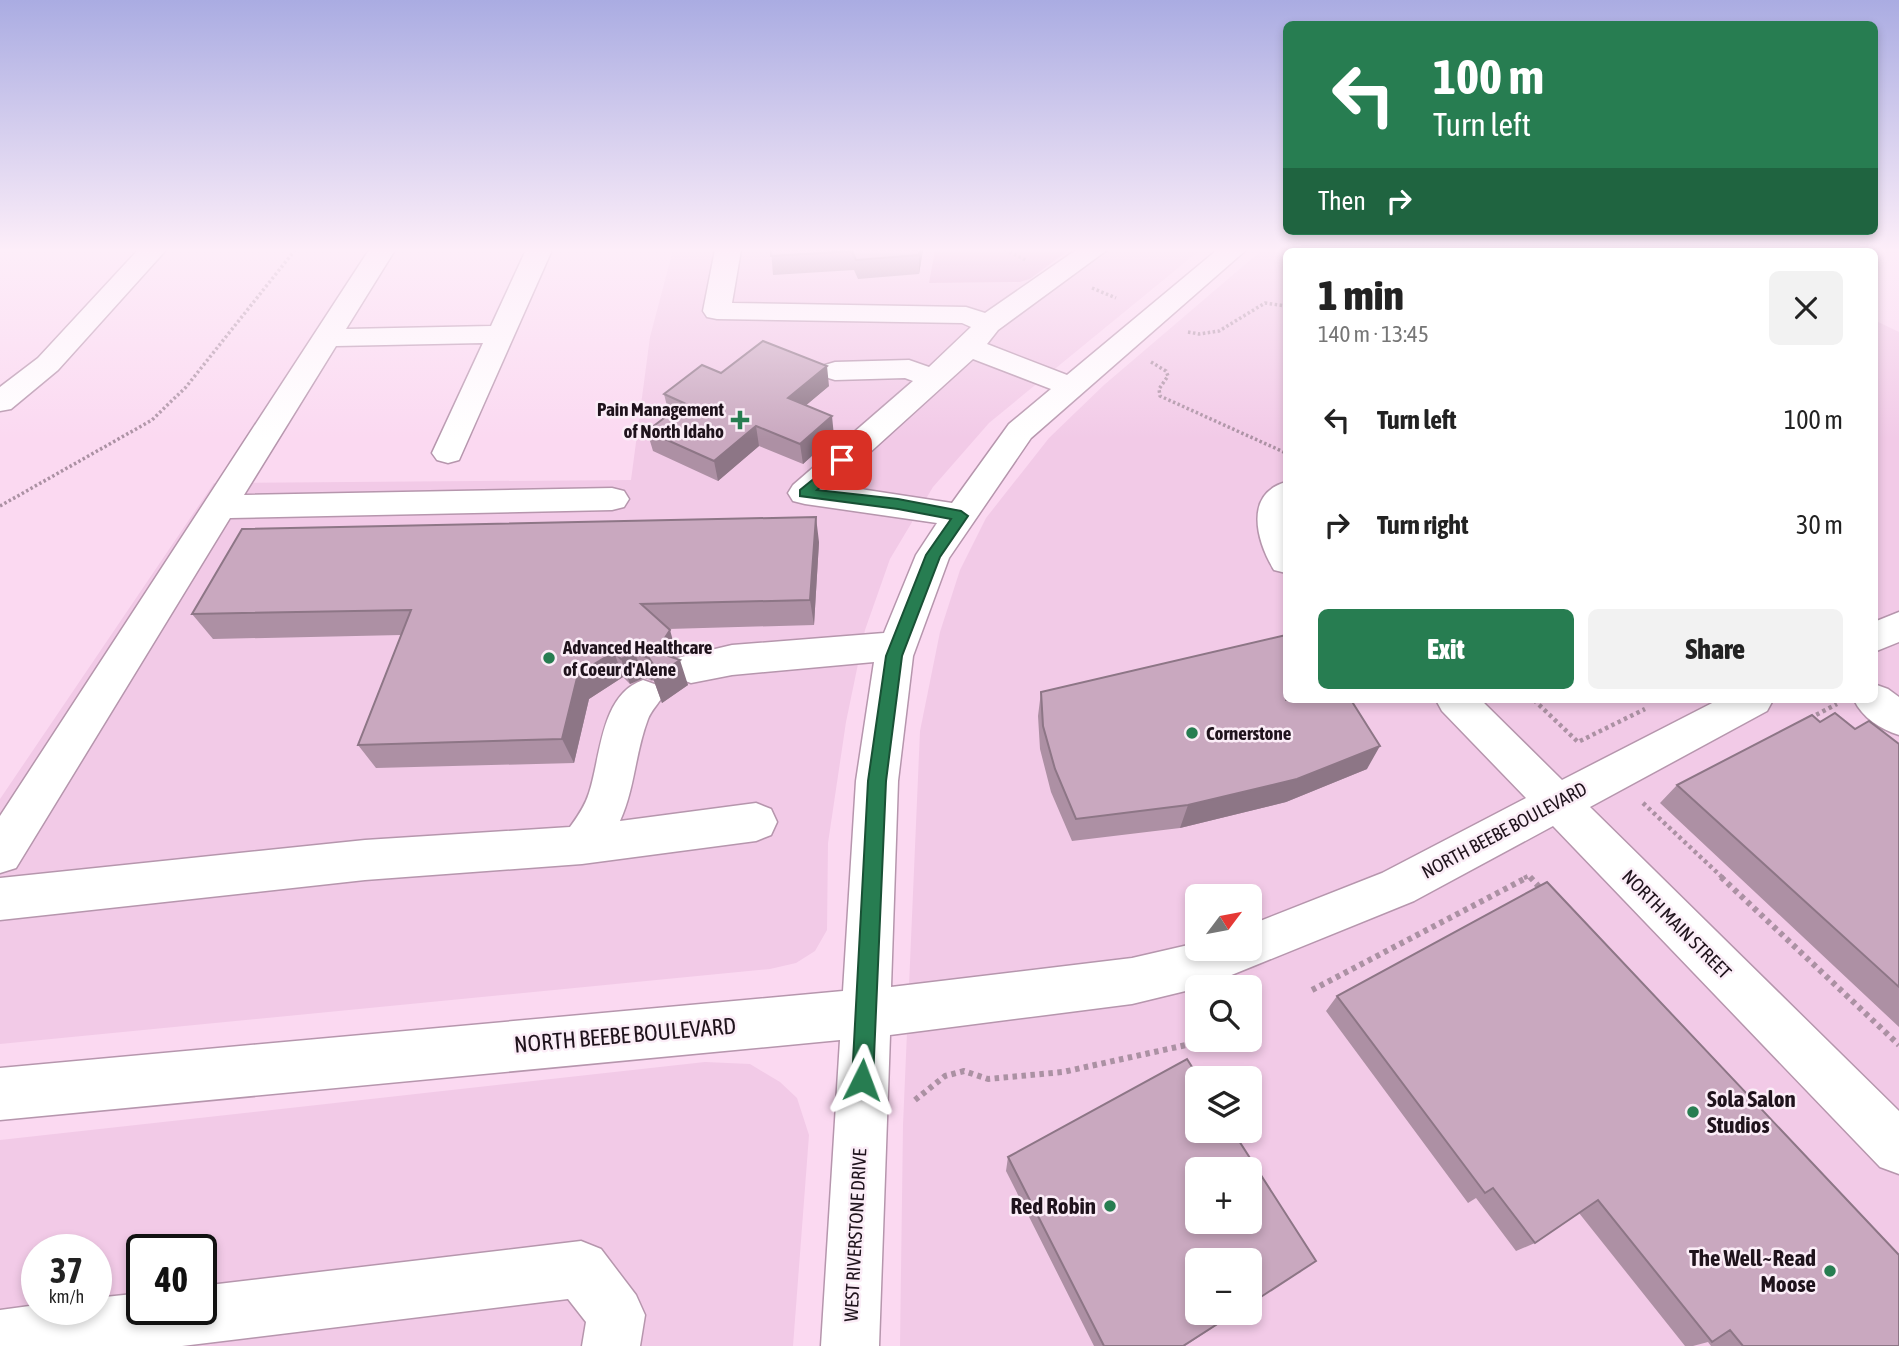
<!DOCTYPE html>
<html lang="en">
<head>
<meta charset="utf-8">
<style>
	body { margin:0; font-family:"Asap Condensed",sans-serif; background:#f2f2f2; color:#222; height:100vh; display:flex; flex-direction:column; font-size:26px; white-space:nowrap }
	* { box-sizing:border-box; margin:0 }
	p { font-size:23px; color:#767676 }
	.icon { flex:none; width:38px; height:38px; fill:none; stroke:currentColor; stroke-width:2; stroke-linecap:round; stroke-linejoin:round }
	.map { position:relative; flex:1; overflow:hidden }
	.panel { position:absolute; left:1283px; top:248px; width:595px; height:455px; display:flex; flex-direction:column; background:#fff; border-radius:10px; box-shadow:0 4px 10px #0003 }
	.panel>* { flex:none }
	.hud { position:absolute; left:1283px; top:21px; width:595px; height:214px; border-radius:10px; box-shadow:0 4px 10px #0003; background:#277d51; color:#fff; overflow:hidden }
	.needle { width:46px; rotate:58deg }
	.fabs { position:absolute; left:1185px; top:884px; display:grid; gap:14px }
	.fabs a { display:grid; place-items:center; width:77px; height:77px; border-radius:10px; background:#fff; box-shadow:0 4px 10px #0003; font-size:35px }
	.speed { position:absolute; left:21px; top:1234px; display:flex; gap:14px; font-size:35px; font-weight:700; text-align:center }
	.speed>* { display:grid; place-content:center; width:91px; height:91px; border-radius:50%; background:#fff; box-shadow:0 4px 10px #0003; line-height:1 }
	.speed small { font-size:18px; font-weight:400 }
	.speed .limit { border:4px solid #111; border-radius:10px; background:#fff; color:#111 }
	.pin { position:absolute; display:grid; place-items:center; width:60px; height:60px; color:#fff; margin:-30px; border-radius:14px; box-shadow:0 4px 10px #0006 }
	.me { position:absolute; width:77px; margin:-38px; rotate:3deg; stroke-linejoin:round; filter:drop-shadow(0 0 5px #0008) }
	.turn { display:flex; align-items:center; gap:24px; height:147px; padding:0 35px; font-size:32px }
	.turn .icon { width:91px; height:91px; stroke-width:2.5 }
	.turn b { display:block; font-size:49px; line-height:60px }
	.then { display:flex; align-items:center; height:66px; padding:0 35px; background:#0003; gap:14px; font-size:26px }
	.round { display:grid; place-items:center; flex:none; width:74px; height:74px; border-radius:10px; background:#f2f2f2 }
	.overview { display:flex; align-items:center; justify-content:space-between; height:119px; padding:0 35px }
	h1 { font-size:42px; font-weight:800; line-height:52px }
	.button { display:flex; gap:14px; margin-top:auto; padding:14px 35px }
	.button a { flex:1; height:80px; border-radius:10px; background:#277d51; color:#fff; font-size:28px; font-weight:800; line-height:80px; text-align:center }
	.button a+a { background:#f2f2f2; color:#222 }
	ul { padding:0; list-style:none }
	li { display:flex; align-items:center; gap:21px; height:105px; padding:0 35px }
	li div { flex:1 }
	li b { display:block; font-size:26px }
	li em { font-style:normal }
	.map>svg:first-child { display:block }
	.built { fill:#f2cae7; fill-rule:evenodd }
	.green { fill:#dda9cf }
	.lines { fill:none; stroke-linecap:round; stroke-linejoin:round }
	.minor-casing { stroke:#b696ad; stroke-width:3 }
	.path-far2 { stroke:#ab91a3; stroke-width:3.5; stroke-dasharray:2.5 2.5; stroke-linecap:butt }
	.path-far1 { stroke:#ab91a3; stroke-width:4.5; stroke-dasharray:3.5 3.5; stroke-linecap:butt }
	.path { stroke:#ab91a3; stroke-width:6; stroke-dasharray:4.5 4.5; stroke-linecap:butt }
	.minor { fill:#fff; fill-rule:evenodd }
	.wall { fill:#ad90a4 }
	.shaded-wall { fill:#8d7686 }
	.building { fill:#c9a8bf; stroke:#8d7686; stroke-width:2; fill-rule:evenodd }
	.route { fill:#277d51; stroke:#195135; stroke-width:2 }
	.poi-dot { fill:#277d51; stroke:#fbedf7; stroke-width:2.5 }
	.labels { text-anchor:middle; dominant-baseline:central; stroke-width:5; stroke-linejoin:round; paint-order:stroke }
	.poi-label { font-size:19px; font-weight:bold; fill:#1f131c; stroke:#fbedf7; text-anchor:start }
	.street-label { font-size:19px; fill:#1f131c; stroke:#fbedf7 }
	.near-street-label { font-size:23px; fill:#1f131c; stroke:#fbedf7 }
	.near-poi-label { font-size:23px; font-weight:bold; fill:#1f131c; stroke:#fbedf7; text-anchor:end }
</style>
</head>
<body>
<div class="map">
<svg width="1899" height="1346" viewBox="0 0 1899 1346">
	<rect width="100%" height="100%" fill="#fbd9f1"/>
	<path class="built" d="M673,250h262l-5,33 90,-1 10,-3 39,-29h131l-211,173 -56,64 -43,72 -25,71 -19,92 -18,121 -1,87 -12,21 -19,12 -26,6 -770,75v-245l214,-316 417,-3 19,-143z
		M1262,250l527,2h-503v448h588v-380l25,12v1014h-999l3,-221 17,-394 20,-99 20,-62 26,-52 63,-80 55,-53zM1197,896h53v52h-53zM1197,987h53v53h-53zM1197,1078h53v52h-53zM1197,1169h53v53h-53zM1197,1260h53v52h-53z
		M705,1062l45,2 30,18 17,16 12,37 -16,211h-793v-206zM37,1250h59v59h-59zM142,1250h59v59h-59z"/>
	<path class="green" d="M935,250h134l-39,29 -10,3 -91,1z"/>
	<g class="lines">
		<defs>
			<path id="minor" d="M138,250h28l-108,120 -47,39 -11,2v-24l38,-29z
				M369,250h26l-49,79 145,-3 35,-76h26l-93,210 -11,3 -11,-3 -5,-7 51,-110 -147,3 -92,149 368,-7 12,3 5,8 -5,8 -12,3 -382,8 -214,350 -16,5v-57z
				M715,250h26l-9,53 234,4 19,6 91,-63h31l-109,80 -11,14 80,31 150,-125h29l-215,188 -82,120 -36,98 -15,125 -7,206 241,-29 65,-15v5h53v-23l132,-52 144,-75 -84,-87 -6,-11h45l81,80 156,-80h55l-6,11 -177,96 309,304v63l-19,-7 -327,-341 -139,75 -212,86 -70,17 -242,31 -11,311h-58l19,-306 -840,80v-52l843,-77 13,-210 18,-119 -142,13 -41,8 -14,-5 -5,-10 5,-10 55,-13 152,-12 32,-78 21,-32 -132,-19 -12,-3 -5,-8 5,-8 120,-104 -8,-3 -70,2 -10,-3 -5,-6 5,-6 10,-3 74,-2 20,7 42,-40 -9,-4 -245,-4 -10,-2 -4,-6zM973,359l78,30 -42,35 -57,79 -118,-18z
				M1485,250h27l-28,2z
				M1286,482v91l-12,-3c-17,-28 -31,-76 12,-88z
				M1899,612v30l-25,10v-30z
				M643,680l14,5 6,11c-5,8 -12,15 -15,23 -13,34 -13,69 -28,102l136,-18 15,6 6,13 -6,13 -15,6 -174,23 -217,16 -365,40v-42l365,-38 205,-13c8,-11 15,-21 19,-34 12,-36 11,-98 54,-113z
				M1874,684l14,5 11,8v38c-19,-6 -36,-17 -45,-35h20z
				M581,1241l20,8 35,46 9,20 -5,31h-58l4,-24 -18,-23 -386,47h-182v-36l37,-5v4h59v-11l46,-5v16h59v-23z"/>
		</defs>
		<use href="#minor" class="minor-casing"/>
		<path class="path-far2" d="M1005,250l21,10
			M1092,288l24,10
			M1188,332l11,2 20,-3 46,-28 21,3
			M1151,362l15,9 2,5 -9,13 1,7 126,57
			M0,506l152,-86 34,-33 109,-137"/>
		<path class="path-far1" d="M1534,700l44,42 67,-33
			M1810,718l27,-14
			M1643,803l80,75
			M1524,878l5,-2 2,2"/>
		<path class="path" d="M1530,877l12,13
			M1721,877l178,168
			M1312,990l216,-113
			M915,1100l30,-24 19,-5 24,8 75,-7 146,-32"/>
		<use href="#minor" class="minor"/>
	</g>
	<path class="wall" d="M771,250h152l-4,24 -61,5 -4,-9 -81,5z
		M721,373l108,13 -23,19 28,31 -31,28 -44,-18 -41,35 -65,-30 -6,-20 22,-17 -5,-20z
		M819,542l-5,83 -146,4 9,26 -1,4 12,26 -26,18 -8,-22 -10,-3 -14,6 -7,-7 -34,22 -15,64 -198,5 -18,-23 43,-110 -188,4 -21,-25z
		M1041,692l326,77 -81,33 -106,26 -108,13 -21,-49 -11,-43 -2,-33z
		M1820,722l35,7 44,15v283l-239,-224 17,-18z
		M1337,996l562,350h-188l-3,-4 -15,4h-8l-106,-133 -44,30 -19,8 -40,-53 -8,5 -142,-192z
		M1008,1157l293,115 -104,40h40l-52,34h-91l-88,-175z"/>
	<path class="shaded-wall" d="M920,250h3l-4,24v-19z
		M827,366l2,20 -38,32 -3,-20z
		M832,416l2,20 -31,28 -3,-20z
		M756,426l3,20 -41,35 -4,-20z
		M816,517l3,25 -5,83 -4,-25z
		M670,630l7,25 -6,11 9,-6 8,25 -26,18 -9,-25 16,-10 -8,-24z
		M614,652l9,25 -34,22 -15,64 -12,-24 16,-65z
		M635,653l9,25 -14,6 -9,-25z
		M1380,746l-13,23 -81,33 -106,26 8,-23z"/>
	<path class="building" d="M771,250h149l-1,5 -63,5 -4,-9 -81,5z
		M1560,250h68l5,2h-74z
		M763,341l64,25 -39,32 44,18 -32,28 -44,-18 -42,35 -67,-30 37,-28 -20,-9 38,-29 19,8z
		M816,517l-6,83 -169,4 29,26 -9,14 7,12 12,4 -27,18 4,-8 -8,-12 -14,-5 -14,6 -7,-7 -36,22 -16,65 -204,6 53,-135 -219,4 50,-85z
		M1286,635v65h65l29,46 -83,33 -109,26 -112,14 -21,-50 -12,-43 -2,-34z
		M1835,713l20,16 14,-8 30,23v243l-222,-202 135,-70 8,7z
		M1547,882l352,373v91h-156l-13,-16 -18,12 -114,-142 -63,43 -42,-55 -8,5 -148,-197z
		M1187,1059l12,19h-2v52h35l84,131 -66,43v-44h-53v52h39l-53,34h-79l-96,-189zM1197,1169h53v53h-53z"/>
	<linearGradient id="sky" x2="0" y2="1"><stop stop-color="#aaace2"/><stop offset="0.57" stop-color="#fdeef9"/><stop offset="1" stop-color="#fdeef9" stop-opacity="0"/></linearGradient>
	<rect width="1899" height="439" fill="url(#sky)"/>
	<path class="route" d="M842,456l4,1v6l-29,27 81,9 63,12 7,5 -28,41 -38,99 -16,125 -13,299 -4,7 -7,3 -7,-3 -3,-7 16,-299 18,-125 40,-101 25,-36 -53,-10 -98,-13v-6z"/>
	<g class="poi-dot">
		<path d="M736.5 409.5h7v7h7v7h-7v7h-7v-7h-7v-7h7z"/>
		<circle cx="549" cy="658" r="7"/>
		<circle cx="1192" cy="733" r="7"/>
		<circle cx="1693" cy="1112" r="7"/>
		<circle cx="1110" cy="1206" r="7"/>
		<circle cx="1830" cy="1271" r="7"/>
	</g>
	<g class="labels">
		<g class="poi-label">
			<text x="724" y="409" text-anchor="end">Pain Management<tspan x="724" dy="22">of North Idaho</tspan></text>
			<text x="563" y="647">Advanced Healthcare<tspan x="563" dy="22">of Coeur d'Alene</tspan></text>
			<text x="1206" y="733">Cornerstone</text>
		</g>
		<g class="street-label">
			<text transform="translate(1504 830) rotate(-28)">NORTH BEEBE BOULEVARD</text>
			<text transform="translate(1677 924) rotate(45)">NORTH MAIN STREET</text>
			<text transform="translate(855 1235) rotate(-87)">WEST RIVERSTONE DRIVE</text>
		</g>
		<g class="near-street-label">
			<text transform="translate(625 1035) rotate(-5)">NORTH BEEBE BOULEVARD</text>
		</g>
		<g class="near-poi-label">
			<text x="1707" y="1099" text-anchor="start">Sola Salon<tspan x="1707" dy="26">Studios</tspan></text>
			<text x="1096" y="1206">Red Robin</text>
			<text x="1816" y="1258">The Well~Read<tspan x="1816" dy="26">Moose</tspan></text>
		</g>
	</g>
</svg>
<div class="fabs">
<a><svg class="needle" viewBox="-14 -14 28 28"><path d="M0-13l5 13h-10z" fill="#e53935"/><path d="M0 13l5-13h-10z" fill="#767676"/></svg></a>
<a><svg class="icon" aria-label="search" viewBox="0 0 24 24"><circle cx="10" cy="10" r="6"/><path d="M15 15l6 6"/></svg></a>
<a><svg class="icon" aria-label="layers" viewBox="0 0 24 24"><path d="M12 4l9 5-9 5-9-5zM3 14l9 5 9-5"/></svg></a>
<a>+</a>
<a>−</a>
</div>
<div class="speed"><div>37<small>km/h</small></div><div class="limit">40</div></div>
<div class="pin" style="left:842px;top:460px;background:#d93025"><svg class="icon" aria-label="arrive" viewBox="0 0 24 24"><path d="M6 21V4h12l-3 4 3 4H6"/></svg></div>
<svg class="me" style="left:862px;top:1080px" viewBox="-20 -20 40 40"><path d="M0-17L14 15 0 8-14 15z" fill="#277d51" stroke="#fff" stroke-width="4"/></svg>
<div class="hud">
<div class="turn"><svg class="icon" aria-label="left" viewBox="0 0 24 24"><path d="M17 20v-9H6M10 6l-5 5 5 5"/></svg><div><b>100 m</b>Turn left</div></div>
<div class="then">Then<svg class="icon" aria-label="right" viewBox="0 0 24 24"><path d="M7 20v-9h11M14 6l5 5-5 5"/></svg></div>
</div>
<section class="panel">
<div class="overview"><div><h1>1 min</h1><p>140 m · 13:45</p></div><a class="round"><svg class="icon" aria-label="close" viewBox="0 0 24 24"><path d="M6 6l12 12M18 6L6 18"/></svg></a></div>
<ul>
<li><svg class="icon" aria-label="left" viewBox="0 0 24 24"><path d="M17 20v-9H6M10 6l-5 5 5 5"/></svg><div><b>Turn left</b></div><em>100 m</em></li>
<li><svg class="icon" aria-label="right" viewBox="0 0 24 24"><path d="M7 20v-9h11M14 6l5 5-5 5"/></svg><div><b>Turn right</b></div><em>30 m</em></li>
</ul>
<div class="button"><a>Exit</a><a>Share</a></div>
</section>
</div>
</body>
</html>
